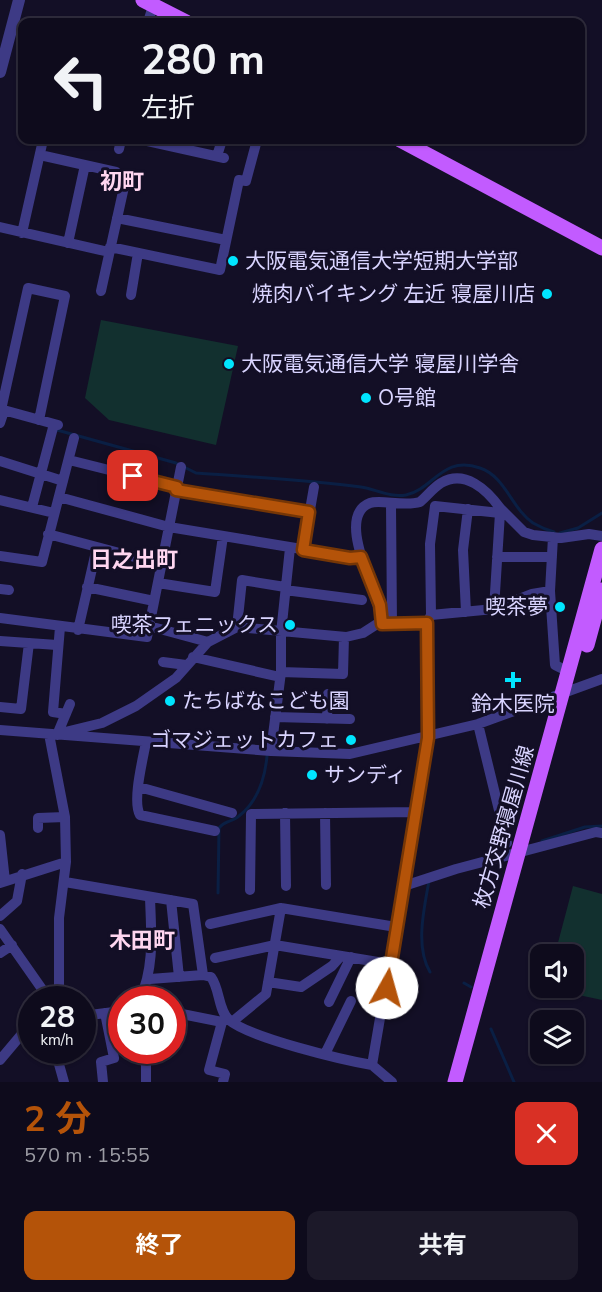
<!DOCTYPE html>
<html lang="ja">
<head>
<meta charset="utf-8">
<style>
	body { margin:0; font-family:"Nunito Sans","Noto Sans JP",sans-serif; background:#1c1929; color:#f1f3f6; height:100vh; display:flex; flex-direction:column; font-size:22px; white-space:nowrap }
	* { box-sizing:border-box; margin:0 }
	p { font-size:20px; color:#9b9ba3 }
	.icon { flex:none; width:33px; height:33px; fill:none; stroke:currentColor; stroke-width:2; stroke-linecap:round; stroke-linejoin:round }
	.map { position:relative; height:1082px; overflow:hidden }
	.side { display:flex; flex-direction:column; background:#0e0b1c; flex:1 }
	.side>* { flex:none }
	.banner { position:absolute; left:18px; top:18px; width:567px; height:126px; border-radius:12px; box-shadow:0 2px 4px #0004,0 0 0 2px #2e2b3b; background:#0e0b1c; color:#f1f3f6; overflow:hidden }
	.buttons { position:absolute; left:530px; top:944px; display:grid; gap:12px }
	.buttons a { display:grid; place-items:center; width:54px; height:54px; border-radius:12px; background:#0e0b1c; box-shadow:0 2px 4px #0004,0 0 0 2px #2e2b3b; font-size:30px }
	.speed { position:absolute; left:18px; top:986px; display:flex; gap:12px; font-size:30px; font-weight:700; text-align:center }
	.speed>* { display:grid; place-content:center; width:78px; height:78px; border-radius:50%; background:#0e0b1c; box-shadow:0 2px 4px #0004,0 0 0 2px #2e2b3b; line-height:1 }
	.speed small { font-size:15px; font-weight:400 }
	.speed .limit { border:9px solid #d22; background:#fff; color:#111 }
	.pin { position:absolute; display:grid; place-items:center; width:51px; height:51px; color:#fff; margin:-26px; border-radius:12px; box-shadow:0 3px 9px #0006 }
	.me { position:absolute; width:66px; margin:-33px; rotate:7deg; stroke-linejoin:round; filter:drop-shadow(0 0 4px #0008) }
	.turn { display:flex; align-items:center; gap:21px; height:126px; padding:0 24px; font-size:27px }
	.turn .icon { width:78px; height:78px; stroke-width:2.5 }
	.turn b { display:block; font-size:42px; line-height:51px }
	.round { display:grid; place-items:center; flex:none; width:63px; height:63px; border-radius:12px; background:#1c1929 }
	.head { display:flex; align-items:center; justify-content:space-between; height:102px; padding:0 24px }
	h1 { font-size:36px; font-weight:700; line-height:45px; color:#b45309 }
	.action { display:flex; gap:12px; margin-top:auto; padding:12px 24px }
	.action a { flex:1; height:69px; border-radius:12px; background:#b45309; color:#fff; font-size:24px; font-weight:700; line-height:69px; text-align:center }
	.action a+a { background:#1c1929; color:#f1f3f6 }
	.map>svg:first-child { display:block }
	.green { fill:#12302f }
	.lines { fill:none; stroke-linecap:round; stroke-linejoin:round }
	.stream { stroke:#0a1f44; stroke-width:3 }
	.minor { stroke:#3d3a85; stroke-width:10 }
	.tertiary { stroke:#3d3a85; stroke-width:12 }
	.primary { stroke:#c25bff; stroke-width:15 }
	.route-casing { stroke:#753606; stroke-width:15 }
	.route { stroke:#b45309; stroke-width:10 }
	.poi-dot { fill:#00e5ff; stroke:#130f26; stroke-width:2 }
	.labels { text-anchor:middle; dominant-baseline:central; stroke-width:6; stroke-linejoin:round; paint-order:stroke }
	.poi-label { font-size:21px; fill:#d9d4ff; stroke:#130f26; text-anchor:start }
	.street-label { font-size:21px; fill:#d9d4ff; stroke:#130f26 }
	.neighbourhood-label { font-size:22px; font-weight:bold; fill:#ffd6f0; stroke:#130f26 }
</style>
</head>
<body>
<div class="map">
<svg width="602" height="1082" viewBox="0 0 602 1082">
	<rect width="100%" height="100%" fill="#130f26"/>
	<path class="green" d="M101,320l137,26 -22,99 -107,-25 -24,-22z
		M573,886l29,8v106l-56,-12 27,-1v-33h-18z"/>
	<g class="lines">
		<path class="stream" d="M57,430l119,33 20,10c55,4 110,7 165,14 14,2 30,11 45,8 28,-6 36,-40 74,-27 25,8 32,41 53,55 7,4 14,7 21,9
			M560,533l18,-5 24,-15
			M542,841l43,-14 17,-1
			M429,881c-5,28 -14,66 1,91
			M218,893l1,-65c6,-8 14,-6 20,-12 19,-15 26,-38 28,-60
			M464,983l7,4
			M491,1029l23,53"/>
		<path class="minor" d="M148,22l5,-16
			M143,140l81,18
			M119,149l2,-9
			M40,155l76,17
			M217,156l5,-16
			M117,218l109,22
			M0,227l109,25
			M22,233l21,-93
			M68,243l17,-78
			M110,247l110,23 19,-90 7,1 11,-41
			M101,291l23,-104
			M131,295l7,-42
			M0,409l58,16
			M1,410l27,-122 37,8 -26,124
			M0,423l4,-12
			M69,460l108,27
			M0,461l63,20
			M176,490l133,22
			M59,497l110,30 181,30h11
			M0,500l54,13
			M391,505l1,119
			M32,507l22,-83
			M500,508l24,24 9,3 28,3 28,-4 13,2
			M48,534l113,30
			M303,550l11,-63
			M0,556l42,6 32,-124
			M497,557h55
			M158,583l57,9 8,-56
			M87,587l67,14
			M0,589l9,1
			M285,590l77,10
			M550,591l3,-54
			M466,612l-3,-62 5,-41
			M431,615l63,-6 38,-15 18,-3 5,74 14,7
			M0,618l147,19 34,-170
			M382,624c-1,-27 -49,-107 -12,-121 10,-4 34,4 50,-1 8,-7 13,-14 21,-19 24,-14 46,7 59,25v5
			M149,626l59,16
			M60,627l-7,85 13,2
			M237,627l5,-47 43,7
			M78,630l19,-83
			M0,641l57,4
			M193,657l87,20
			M163,662l23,3
			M281,672l62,2 1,-37
			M0,707l21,2 8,-66
			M275,717l75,2
			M327,719l1,-25
			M478,724l29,119
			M0,730l271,21 79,3 128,-30 124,-45
			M61,733l41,-10 34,-17 40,-28 32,-36 29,-15 109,10 17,-4 14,-9 50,-1
			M49,734l16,83 1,45 -7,56v74l-7,7
			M57,735l13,-31
			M146,742c-3,17 -14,59 -6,73l75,16
			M271,751l10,-79v-39l9,-85
			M139,787l93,26
			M285,813l1,73
			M325,813l1,72
			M38,828v-10l27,-1
			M0,835l5,46
			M65,882l128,22 10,71
			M0,883l66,-21
			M404,886l52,-17 140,-37 6,1
			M250,890l1,-76 165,-2
			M171,900l8,77
			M0,916l17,-15 5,-27
			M210,924l71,-16 115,19
			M0,929l49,70
			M0,953l12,-8
			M215,958l60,-13 115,19
			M150,979l53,-4 8,2c9,12 7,33 18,43 21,18 114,40 143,45
			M268,982l33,5 31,-21 9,-10
			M140,999c15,-33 11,-67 10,-102
			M329,1002l22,-45
			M172,1012l50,10 5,-3
			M82,1016l40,-5
			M222,1022l-13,48 16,4 -2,8
			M232,1022l34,-28 15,-86
			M55,1050l9,32
			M141,1050l5,15v17
			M325,1054l26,-53
			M0,1060l32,-38
			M103,1082l-2,-20 13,-4 -9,-45
			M392,1082l-20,-17 56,-327 -1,-115 4,-8 -1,-71 5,-38 65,7 -6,96"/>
		<path class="tertiary" d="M0,72l19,-72"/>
		<path class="primary" d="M143,0l43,22
			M400,140l202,108
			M587,645l15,-55
			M455,1082l147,-533"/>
	</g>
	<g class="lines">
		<defs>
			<path id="route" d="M133,476l44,11 -1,3 133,22 -6,38 47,8 11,-1 19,48 2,19 45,-1 1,115 -41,250"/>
		</defs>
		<use href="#route" class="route-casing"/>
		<use href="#route" class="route"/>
	</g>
	<g class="poi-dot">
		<circle cx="233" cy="261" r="6"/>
		<circle cx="547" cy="294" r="6"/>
		<circle cx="229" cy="364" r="6"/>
		<circle cx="366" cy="398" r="6"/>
		<circle cx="560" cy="607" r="6"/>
		<circle cx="290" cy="625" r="6"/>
		<path d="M510 671h6v6h6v6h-6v6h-6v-6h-6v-6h6z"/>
		<circle cx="170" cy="701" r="6"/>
		<circle cx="351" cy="740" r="6"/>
		<circle cx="312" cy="775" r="6"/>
	</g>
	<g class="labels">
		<g class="poi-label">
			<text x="245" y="261">大阪電気通信大学短期大学部</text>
			<text x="535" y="294" text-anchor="end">焼肉バイキング 左近 寝屋川店</text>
			<text x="241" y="364">大阪電気通信大学 寝屋川学舎</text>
			<text x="378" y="398">O号館</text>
			<text x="548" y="607" text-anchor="end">喫茶夢</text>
			<text x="278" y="625" text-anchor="end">喫茶フェニックス</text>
			<text x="182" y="701">たちばなこども園</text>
			<text x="513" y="704" text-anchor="middle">鈴木医院</text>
			<text x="339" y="740" text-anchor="end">ゴマジェットカフェ</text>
			<text x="324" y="775">サンディ</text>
		</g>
		<g class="street-label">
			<text transform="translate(504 827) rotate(-74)">枚方交野寝屋川線</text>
		</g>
		<g class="neighbourhood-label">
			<text x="122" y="182">初町</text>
			<text x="134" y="560">日之出町</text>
			<text x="142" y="941">木田町</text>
		</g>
	</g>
</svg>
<div class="buttons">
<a><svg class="icon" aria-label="sound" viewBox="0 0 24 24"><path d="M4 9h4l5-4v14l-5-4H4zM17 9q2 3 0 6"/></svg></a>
<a><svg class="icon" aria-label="layers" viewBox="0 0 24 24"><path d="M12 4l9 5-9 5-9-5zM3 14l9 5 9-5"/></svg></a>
</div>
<div class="speed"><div>28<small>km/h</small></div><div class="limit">30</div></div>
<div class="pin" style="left:133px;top:476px;background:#d93025"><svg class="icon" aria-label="arrive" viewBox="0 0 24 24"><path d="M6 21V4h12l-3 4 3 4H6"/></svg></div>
<svg class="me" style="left:387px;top:988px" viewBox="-20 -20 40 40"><circle r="19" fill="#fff"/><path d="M0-13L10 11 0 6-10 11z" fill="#b45309"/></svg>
<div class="banner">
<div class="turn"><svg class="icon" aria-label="left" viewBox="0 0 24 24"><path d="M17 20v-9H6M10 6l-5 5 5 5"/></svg><div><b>280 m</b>左折</div></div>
</div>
</div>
<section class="side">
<div class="head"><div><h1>2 分</h1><p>570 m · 15:55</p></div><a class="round" style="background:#d93025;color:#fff"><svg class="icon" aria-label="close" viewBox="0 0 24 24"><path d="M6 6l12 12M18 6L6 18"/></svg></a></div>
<div class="action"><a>終了</a><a>共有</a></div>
</section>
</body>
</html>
